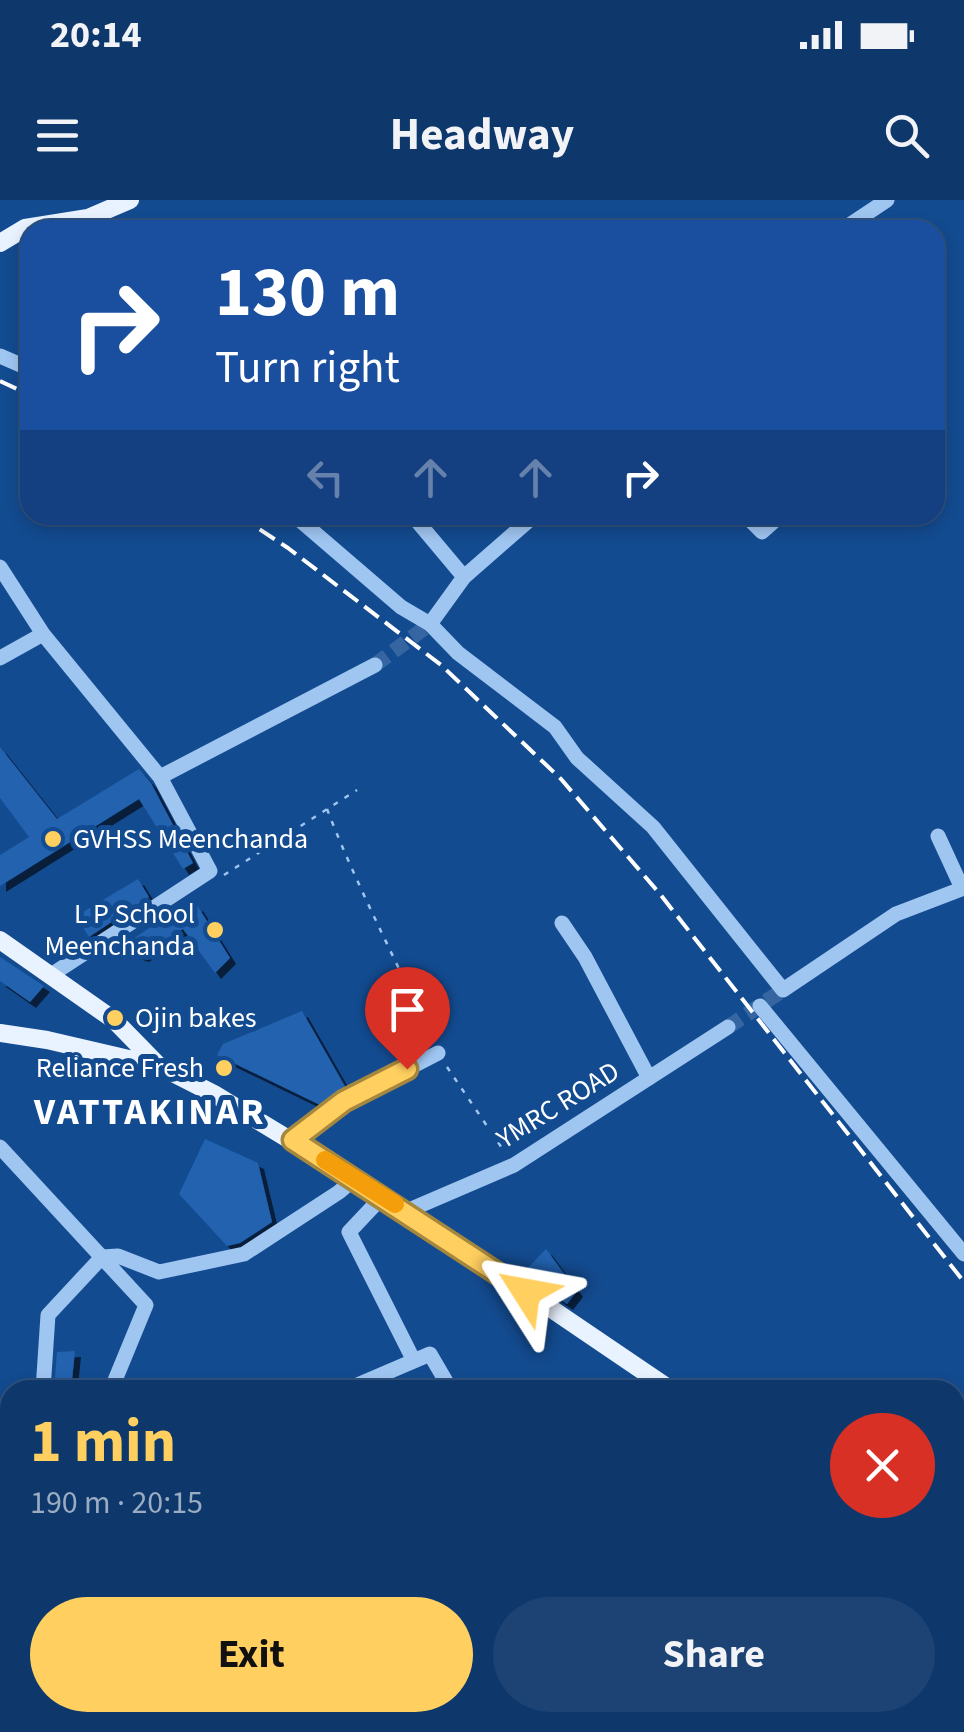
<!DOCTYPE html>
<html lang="en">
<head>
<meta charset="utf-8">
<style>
	body { margin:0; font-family:"Source Sans 3",sans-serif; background:#1c4374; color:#f1f3f6; height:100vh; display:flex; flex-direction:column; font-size:38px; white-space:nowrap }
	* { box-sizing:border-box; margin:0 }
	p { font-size:32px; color:#9bacc2 }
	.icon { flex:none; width:55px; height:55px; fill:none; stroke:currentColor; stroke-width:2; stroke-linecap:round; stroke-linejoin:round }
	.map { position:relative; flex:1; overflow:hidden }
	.panel { position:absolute; left:0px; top:1180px; width:965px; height:352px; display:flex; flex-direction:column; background:#0e386c; border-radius:30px 30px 0 0; box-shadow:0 5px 15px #0003,0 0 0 2px #2e527f }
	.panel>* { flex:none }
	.top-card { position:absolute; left:20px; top:20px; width:925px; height:305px; border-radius:30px; box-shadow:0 5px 15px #0003,0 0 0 2px #2e527f; background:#1a4fa0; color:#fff; overflow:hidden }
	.pin { position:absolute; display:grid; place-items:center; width:85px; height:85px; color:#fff; margin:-102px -42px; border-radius:50% 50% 50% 0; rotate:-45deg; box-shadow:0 0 10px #0007 }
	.pin .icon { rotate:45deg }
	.me { position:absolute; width:110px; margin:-55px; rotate:304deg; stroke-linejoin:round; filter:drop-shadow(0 0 8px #0008) }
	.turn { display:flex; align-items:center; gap:35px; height:210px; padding:0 30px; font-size:45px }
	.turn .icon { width:130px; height:130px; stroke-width:2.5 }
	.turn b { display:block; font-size:70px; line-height:85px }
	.lanes { display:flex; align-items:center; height:95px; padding:0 30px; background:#0003; justify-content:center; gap:50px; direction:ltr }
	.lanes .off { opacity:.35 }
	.round { display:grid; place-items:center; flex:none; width:105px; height:105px; border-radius:52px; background:#1c4374 }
	.head { display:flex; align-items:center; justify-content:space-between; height:170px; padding:0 30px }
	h1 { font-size:60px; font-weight:700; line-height:75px; color:#ffcf5f }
	.action { display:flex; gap:20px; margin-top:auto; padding:20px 30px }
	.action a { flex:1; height:115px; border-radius:60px; background:#ffcf5f; color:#111; font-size:40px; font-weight:700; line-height:115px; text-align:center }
	.action a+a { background:#1c4374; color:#f1f3f6 }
	.status { display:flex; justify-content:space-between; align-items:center; height:70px; padding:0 50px; background:#0e386c; direction:ltr }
	.status svg { height:28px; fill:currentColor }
	header { display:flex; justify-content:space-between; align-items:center; height:130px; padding:0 30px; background:#0e386c; font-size:45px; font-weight:700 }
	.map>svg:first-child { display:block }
	.building { fill:#2162af; filter:url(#shadow) }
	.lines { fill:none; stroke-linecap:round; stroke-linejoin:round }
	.minor-tunnel { stroke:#3666a1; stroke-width:15; stroke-dasharray:15 8; stroke-linecap:butt }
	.path { stroke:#9fc5f1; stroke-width:2.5; stroke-dasharray:5 8; stroke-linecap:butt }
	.minor { stroke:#9fc5f1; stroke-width:15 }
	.major { stroke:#e9f2ff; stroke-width:18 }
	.rail { stroke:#fff; stroke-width:4; stroke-dasharray:18 8; stroke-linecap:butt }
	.route-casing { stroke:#a6873e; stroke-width:25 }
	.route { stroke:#ffcf5f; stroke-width:18 }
	.slow { stroke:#f59e0b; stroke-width:18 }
	.poi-dot { fill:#ffcf5f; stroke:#134b90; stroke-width:4 }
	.labels { text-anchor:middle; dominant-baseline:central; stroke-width:10; stroke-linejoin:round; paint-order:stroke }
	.poi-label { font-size:28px; fill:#fff; stroke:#134b90; text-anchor:start }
	.street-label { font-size:28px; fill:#fff; stroke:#134b90 }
	.district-label { font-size:38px; font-weight:bold; letter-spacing:2.5px; fill:#fff; stroke:#134b90 }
</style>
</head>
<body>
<div class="status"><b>20:14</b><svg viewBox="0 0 49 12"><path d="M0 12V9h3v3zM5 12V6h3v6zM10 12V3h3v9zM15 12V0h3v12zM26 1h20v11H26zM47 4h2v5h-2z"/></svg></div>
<header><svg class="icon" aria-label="menu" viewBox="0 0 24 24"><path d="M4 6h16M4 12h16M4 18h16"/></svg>Headway<svg class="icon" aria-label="search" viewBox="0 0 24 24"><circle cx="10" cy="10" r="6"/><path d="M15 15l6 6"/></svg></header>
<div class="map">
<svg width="964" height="1532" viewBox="0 0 964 1532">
	<defs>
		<filter id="shadow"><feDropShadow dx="6" dy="6" stdDeviation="0" flood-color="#0009"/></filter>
	</defs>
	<rect width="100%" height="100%" fill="#134b90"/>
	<path class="building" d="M0,547l57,72 82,-50 12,14 42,80 -10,6 -44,-70 -139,87v-31l29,-18 -29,-39z
		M138,679l11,18 -60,40 -13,-21z
		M197,705l33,53 -15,15 -32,-44 -40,27 -16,-5 3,-10 37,-25 4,6z
		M0,757l44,29 -14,16 -30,-21z
		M302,811l44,77 -26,17 -103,-50 6,-11z
		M205,939l53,24 14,59 -32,21 -13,3 -48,-52z
		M546,1049l31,42 -10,13 -45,-30z
		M75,1151l-4,39h-17l3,-38z"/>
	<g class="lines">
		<path class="minor-tunnel" d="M375,465l55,-41
			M728,827l55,-37"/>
		<path class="path" d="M327,609c30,78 70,152 104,229
			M224,675l133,-85
			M447,867l57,84"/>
		<path class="minor" d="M842,30l45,-30
			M0,156l30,13
			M294,315l107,92 29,17 28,29 97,74 22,31 76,69 130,163 113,-76 68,-26
			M412,315l52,62
			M745,315l17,17 19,-17
			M0,367l43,67 117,143
			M430,424l34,-47 71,-62
			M0,458l43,-24
			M938,636l24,52
			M562,723l23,34 64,121
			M51,775l159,-104 -50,-94 215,-112
			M760,806l204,248
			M293,940l52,-39 93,-48
			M0,947l146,158 -35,85
			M382,997l-33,35 65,129
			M407,1011l107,-46 214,-138
			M43,1190l5,-75 54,-58 16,-1 41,16 85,-18 95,-62 15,-13
			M346,1190l84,-36 21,36
			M0,1451l10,-5
			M761,1522l8,10
			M46,1532l1,-10"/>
		<path class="major" d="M0,43l25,-15 63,-10 42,-18
			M0,740l114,80 45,46
			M0,833l47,7 112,26 55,28 193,117 264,179
			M955,1361l9,6"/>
		<path class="rail" d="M0,181l30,14
			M238,315l50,33 153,117 120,114 99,115 304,388"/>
	</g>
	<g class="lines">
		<defs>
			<path id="route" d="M407,869l-63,32 -51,39 233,152"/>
		</defs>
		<use href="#route" class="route-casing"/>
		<use href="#route" class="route"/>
		<path class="slow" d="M325,960l70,44"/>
	</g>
	<g class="poi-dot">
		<circle cx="53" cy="639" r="10"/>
		<circle cx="215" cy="730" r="10"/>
		<circle cx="115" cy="818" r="10"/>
		<circle cx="224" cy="868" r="10"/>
	</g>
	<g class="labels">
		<g class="poi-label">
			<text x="73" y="639">GVHSS Meenchanda</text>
			<text x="195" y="714" text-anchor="end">L P School<tspan x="195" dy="32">Meenchanda</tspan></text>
			<text x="135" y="818">Ojin bakes</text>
			<text x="204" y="868" text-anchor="end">Reliance Fresh</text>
		</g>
		<g class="street-label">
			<text transform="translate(558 905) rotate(-32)">YMRC ROAD</text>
		</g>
		<g class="district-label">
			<text x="150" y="912">VATTAKINAR</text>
		</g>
	</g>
</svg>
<div class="pin" style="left:407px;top:869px;background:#d93025"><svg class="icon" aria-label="arrive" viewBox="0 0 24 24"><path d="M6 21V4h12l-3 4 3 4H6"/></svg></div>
<svg class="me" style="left:526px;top:1092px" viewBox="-20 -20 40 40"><path d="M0-17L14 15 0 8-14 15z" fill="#ffcf5f" stroke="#fff" stroke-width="4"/></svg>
<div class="top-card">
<div class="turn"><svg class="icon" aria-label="right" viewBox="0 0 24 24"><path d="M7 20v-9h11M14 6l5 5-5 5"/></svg><div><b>130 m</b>Turn right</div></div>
<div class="lanes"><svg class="icon off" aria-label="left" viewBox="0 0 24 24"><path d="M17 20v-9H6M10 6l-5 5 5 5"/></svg><svg class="icon off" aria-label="ahead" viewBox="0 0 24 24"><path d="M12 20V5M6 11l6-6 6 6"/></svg><svg class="icon off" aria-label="ahead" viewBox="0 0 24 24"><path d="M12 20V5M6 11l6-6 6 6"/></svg><svg class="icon" aria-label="right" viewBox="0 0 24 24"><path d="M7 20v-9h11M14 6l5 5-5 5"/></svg></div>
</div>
<section class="panel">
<div class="head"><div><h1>1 min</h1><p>190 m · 20:15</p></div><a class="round" style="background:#d93025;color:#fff"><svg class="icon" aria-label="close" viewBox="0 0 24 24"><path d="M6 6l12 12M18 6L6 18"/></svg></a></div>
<div class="action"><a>Exit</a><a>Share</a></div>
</section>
</div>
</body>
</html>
